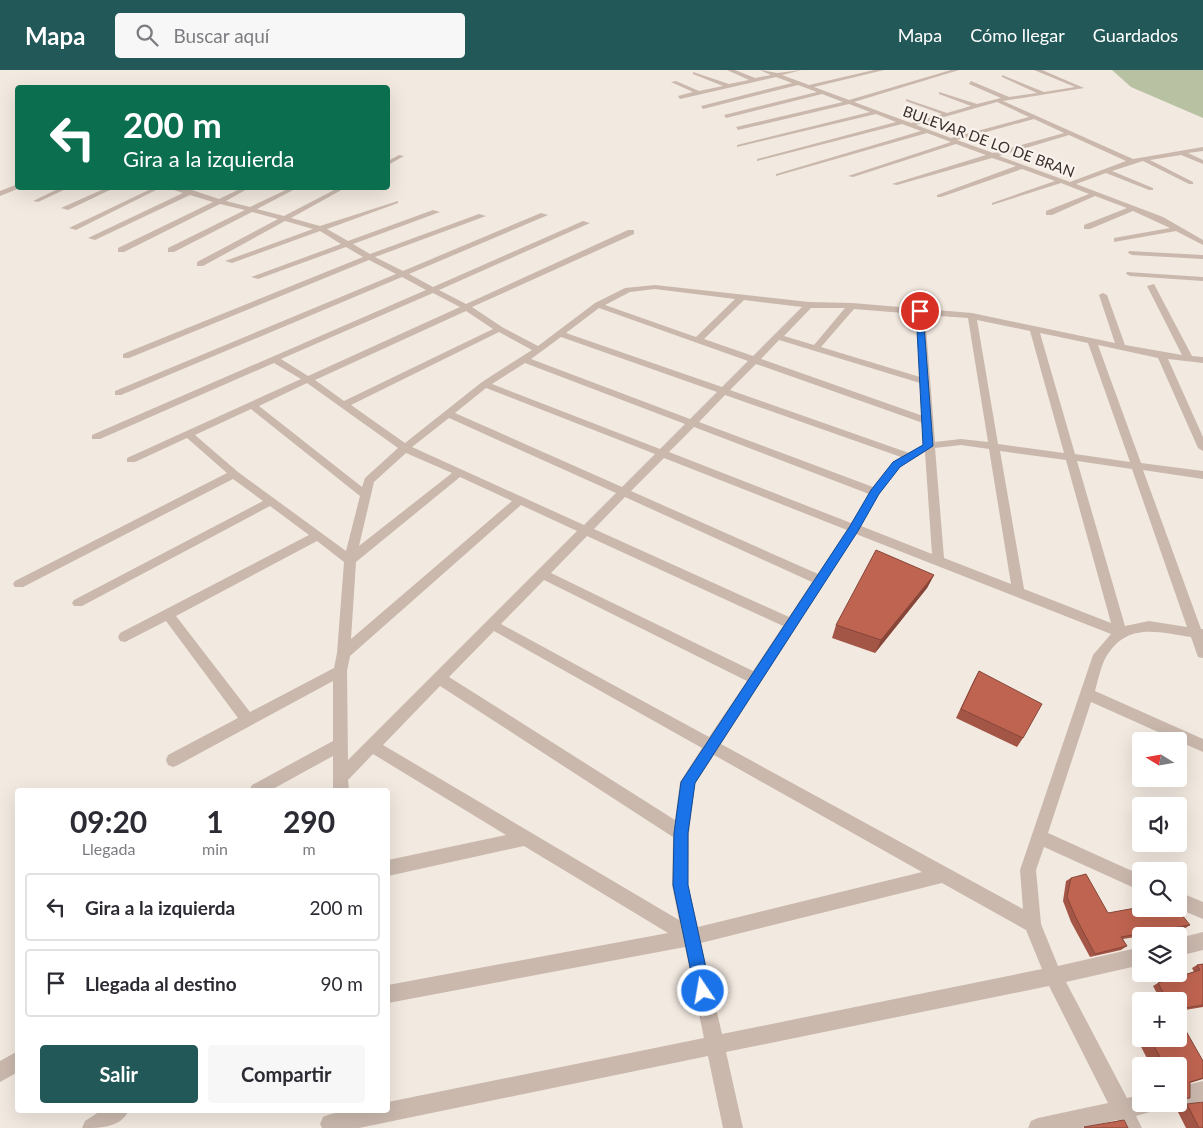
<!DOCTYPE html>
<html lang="es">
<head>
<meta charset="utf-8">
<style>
	body { margin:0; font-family:Lato,sans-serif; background:#f7f7f7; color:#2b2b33; height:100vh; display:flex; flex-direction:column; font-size:19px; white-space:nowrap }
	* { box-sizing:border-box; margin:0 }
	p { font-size:16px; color:#7c7c81 }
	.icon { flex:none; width:28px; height:28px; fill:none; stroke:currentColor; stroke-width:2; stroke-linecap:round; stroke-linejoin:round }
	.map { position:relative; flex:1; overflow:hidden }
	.details { position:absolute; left:15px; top:718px; width:375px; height:325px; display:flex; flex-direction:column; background:#fff; border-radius:5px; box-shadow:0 5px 20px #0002 }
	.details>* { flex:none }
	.top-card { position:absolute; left:15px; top:15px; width:375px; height:105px; border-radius:5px; box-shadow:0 5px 20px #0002; background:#0b6e4f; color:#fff; overflow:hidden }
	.needle { width:32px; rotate:281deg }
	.buttons { position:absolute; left:1132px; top:662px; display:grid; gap:10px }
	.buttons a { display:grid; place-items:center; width:55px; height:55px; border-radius:5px; background:#fff; box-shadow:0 5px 20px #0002; font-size:25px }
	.pin { position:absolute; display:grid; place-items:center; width:42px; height:42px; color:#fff; margin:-21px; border:2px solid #fff; border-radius:50%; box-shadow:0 1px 5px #0007 }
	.me { position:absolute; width:55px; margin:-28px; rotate:348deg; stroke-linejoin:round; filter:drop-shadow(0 0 4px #0008) }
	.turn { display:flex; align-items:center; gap:18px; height:105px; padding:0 25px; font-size:22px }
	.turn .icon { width:65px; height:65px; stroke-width:2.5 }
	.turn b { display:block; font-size:35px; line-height:42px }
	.eta { display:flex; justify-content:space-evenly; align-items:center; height:85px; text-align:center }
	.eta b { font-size:30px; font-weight:700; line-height:35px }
	.button { display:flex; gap:10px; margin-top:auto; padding:10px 25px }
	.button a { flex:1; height:58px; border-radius:5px; background:#225858; color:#fff; font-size:20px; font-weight:700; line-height:58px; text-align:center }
	.button a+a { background:#f7f7f7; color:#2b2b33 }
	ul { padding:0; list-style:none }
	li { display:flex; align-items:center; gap:15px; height:68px; margin:0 10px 8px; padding:0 15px; border:2px solid #e1e1e2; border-radius:5px }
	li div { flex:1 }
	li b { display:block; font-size:19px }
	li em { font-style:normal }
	header { display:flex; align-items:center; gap:30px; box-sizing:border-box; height:70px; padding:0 25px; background:#225858; color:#fff }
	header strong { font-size:24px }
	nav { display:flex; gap:28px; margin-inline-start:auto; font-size:18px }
	.search { width:350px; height:45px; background:#f7f7f7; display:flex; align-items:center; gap:12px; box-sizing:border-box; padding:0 18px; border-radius:5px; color:#7c7c81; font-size:19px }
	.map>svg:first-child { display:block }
	.green { fill:#b8c1a1 }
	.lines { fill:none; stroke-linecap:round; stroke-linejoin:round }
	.minor { fill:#cab8ad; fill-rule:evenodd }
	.wall { fill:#a45646 }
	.shaded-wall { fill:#864639 }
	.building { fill:#bf6451; stroke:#864639 }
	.route { fill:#1a73e8; stroke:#114b97 }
	.labels { text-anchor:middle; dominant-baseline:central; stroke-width:4.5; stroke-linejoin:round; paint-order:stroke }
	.far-street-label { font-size:15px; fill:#392e2b; stroke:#faf3ed }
</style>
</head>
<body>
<header>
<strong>Mapa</strong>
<div class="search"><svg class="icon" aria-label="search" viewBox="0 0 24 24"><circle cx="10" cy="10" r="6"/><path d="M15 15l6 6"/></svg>Buscar aquí</div>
<nav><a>Mapa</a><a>Cómo llegar</a><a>Guardados</a></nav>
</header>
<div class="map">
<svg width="1203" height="1058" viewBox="0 0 1203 1058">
	<rect width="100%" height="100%" fill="#f2e9e0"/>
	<path class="green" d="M1112,0h91v48l-72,-31z"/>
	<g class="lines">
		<path class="minor" d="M727,0h8l20,8 16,-3 -11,-5 17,3 25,-3 -20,5 27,10 65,-15h10l-70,17 35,13 102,-30h8l-105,32 57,21 31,-9 -36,-13v-2l41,14 24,-7 -32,-12v-2l38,12 24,-6 -32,-14 2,-3 38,16 28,-4 -35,-16v-2l42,17 31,-5 -41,-17h8l42,18 -81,13 130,58 70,-12v4l-15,2 15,7v4l-22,-9 -31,5 43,22v2h-4l-46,-23 -31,10 41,17v2h-4l-43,-17 -30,11 87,33 40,23v5l-27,-14 -62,11v-4l56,-10 -37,-17 -43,18h-6v-4l43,-17 -32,-12 -43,19h-6v-4l43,-17 -28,-11 -69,22v-2l63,-22 -33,-12 -81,28h-4v-2l79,-29 -24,-8 -95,27 -5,-1 94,-29 -30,-11 -103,33 -5,-1 103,-34 -24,-9 -151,43v-2l145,-43 -19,-7 -145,37v-2l139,-37 -20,-8 -139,33v-2l133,-33 -21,-8 -111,26 -2,-3 107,-25 -21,-8 -96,24 -2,-3 93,-23 -19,-7 -95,24 -2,-3 91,-23 -16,-6 -96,22 -2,-3 15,-4 -22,-10 5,-1 23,10 24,-5 -30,-12v-2l36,12 20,-4zM997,32l32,15 -78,21 -35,-13zM1034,49l30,14 -71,20 -36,-13zM1069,65l57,26 -56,21 -71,-26z
			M399,85l5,1 -16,9v-4z
			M18,114v4h2l-20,8v-5z
			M60,118h8l-30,14 -5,-1z
			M106,118h8l-46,22 -7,-2z
			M153,118h7l-84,42 -7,-2z
			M168,118l24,2 27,9 23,-11h7l-23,13 24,6 40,-19h7l-40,21 27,7 54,-28h7l-54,30 29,8 78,-25v2l-71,26 21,12 85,-31 7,2 -87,32 17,10 109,-40 7,2 -111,41 28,14 138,-58 7,2 -139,59 24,13 150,-66 7,2 -151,67 27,14 162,-74h6v4l-162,73 30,20 36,19 57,-43 30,-15 30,-3 154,17 43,1 120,10 143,30 -16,-48 4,-2 4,2 18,50 57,10 -35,-69 7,-2 38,72 11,1v6l-35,-4 35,78v14l-5,-3 -40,-90 -60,-13 43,118 62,8v8l-60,-9 58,159h2v29l-5,-1 -7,-20c-34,-5 -64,-15 -85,20 -5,9 -8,23 -11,34l108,48v13l-112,-50 -43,131 93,42v16l-97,-44 -8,23 5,54 17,42 83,-19v18l-75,17 61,116 14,-3v9h15l-3,7 -17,5 6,12h-21l-4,-8 -35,8h-54l3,-7 7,-3 70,-15 -59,-117 -323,66 17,76h-20l-15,-72 -349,72h-37l-2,-4 3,-7c21,-9 43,-7 65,-7v-8l316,-64 -19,-91 -297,56v-18l280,-52 -144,-87 -136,30v-16l118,-25 -133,-81 -25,26 1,10h-16v-34l-62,34h-22l3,-5 81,-44v-60l-155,84 -5,2 -5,-2 -2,-5 2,-5 70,-37 -72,-97 -41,21 -5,-1 -2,-4 2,-4 189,-98 -39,-29 -188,100h-8l-2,-3 2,-3 189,-99 -30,-22 -210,108h-8l-2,-3 2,-3 212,-108 -40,-35 -52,24h-8v-4l174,-79 -27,-16 -174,76h-8v-4l334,-145 -24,-13 -281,118h-6v-4l281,-117 -27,-14 -240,98h-6v-4l240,-97 -17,-10 -88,32 -7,-2 90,-33 -21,-13 -88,32 -7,-2 88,-32 -28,-8 -82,45h-6v-4l81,-43 -26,-7 -78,40h-6v-4l77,-38 -25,-6 -96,48h-6v-4l95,-46 -23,-7 -95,45 -7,-2 95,-45zM655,219l80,10 -39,38 -91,-32 25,-13zM433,223l27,14 -152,69 -27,-17zM744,230l58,7 -49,49 -49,-17zM599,238l149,53 -26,26 -156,-54zM811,238h34l-31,37 -30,-9zM854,239l62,5 4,63 -99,-30zM466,241l27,18 -149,72 -29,-21zM925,245l43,3 20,124 -27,-3 -26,3zM977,250l53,11 34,122 -66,-9zM499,262l33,18 -50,32 -77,61 -54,-38zM1040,263l48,10 42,119 -55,-8zM561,267l156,55 -27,27 -159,-60zM779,270l141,43 3,33 -162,-57zM525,293l160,61 -25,25 -168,-65zM756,294l167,59 1,21 -15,9 -179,-63zM307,313l91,65 -33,30 -3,9 -103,-81zM486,318l169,66 -33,33 -167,-74zM725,325l176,62 -9,6 -19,24 -174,-65zM251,339l109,87 -14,55 -108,-79 -43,-37zM449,348l167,75 -32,32 -172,-78zM694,357l175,67 -18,29 -182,-71zM961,375l28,4 22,135 -67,-26 -9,-110zM1000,381l66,9 45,163 -87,-34zM925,382l7,102 -71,-28 18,-32 21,-27zM406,383l46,20 -93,73 15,-64zM664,388l183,72 -29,44 -187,-83zM1077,391l55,8 55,158 -38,-6 -24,5zM460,407l52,24 -161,138 5,-77zM625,427l187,85 -23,35 -195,-88zM521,435l56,26 -229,229 -1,-89 3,-15zM856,464l255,100 -18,21 -73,215 3,39 -302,-165zM587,466l196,90 -30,45 -202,-98zM317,471l27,21 -7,91 -3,15 -84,44 -74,-96zM544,510l203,101 -38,56 -208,-113zM494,561l208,117 -22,34 -5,38 -226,-143zM440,616l233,151 -1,48 7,35 -296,-175zM714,685l208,117 -224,55 -10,-42 1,-52 6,-49zM942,813l84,47 16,39 -320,65 -21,-91z
			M1129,181l74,4v4l-71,-4 -4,-2z
			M1127,202l76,5v4l-73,-5 -4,-2z
			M1179,822l24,10v17l-24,-10z
			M1203,862v18l-24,6v-18z
			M18,981v21l-18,10v-21z
			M1203,1011v20l-24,6 -7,-3h7v-17z
			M102,1040h27c-8,18 -29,18 -47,18l3,-7z"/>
	</g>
	<path class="wall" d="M934,505l-7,13 -52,65 -43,-15 4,-13z
		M979,601l44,67 -6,9 -61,-29 18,-38z
		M1071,808l37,35 82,12 -6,4 -61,10 4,7 -6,4 -31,7 -19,-35 -8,-21 3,-20z
		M1203,894v43l-24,4v-10h-18l-8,-15 5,-3 36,-11 -2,-4 5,-3z
		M1141,965v4h38l24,22v18l-13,4v15l-11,4v-36h-28l-15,-29z
		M1187,1034l16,24h-17l-10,-20z"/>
	<path class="shaded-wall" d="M934,505l-7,13 -52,65 6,-13z"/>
	<path class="building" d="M876,480l58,25 -53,65 -45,-15z
		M979,601l63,33 -19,34 -62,-29z
		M1086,804l22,39 33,-6v2h36l13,16 -69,12 6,9 -32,8 -19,-36 -9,-21 4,-19z
		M1203,894v41l-24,4v-8h-11l-10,-18 42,-13 -3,-5z
		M1182,954l21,37v17l-13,4v16h-5l-5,-11 -1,1v-22h-14l-15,-27h29v-14z
		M1203,1032v26h-4l-12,-24z
		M1124,1050l4,8h-43l-1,-1z"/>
	<path class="route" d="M920,238l3,3 10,135 -33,21 -21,27 -21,37 -163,252 -7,50v52l23,106 -2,6 -6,2 -6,-2 -2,-6 -22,-106 1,-52 7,-51 169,-256 21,-36 22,-28 30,-17 -7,-134z"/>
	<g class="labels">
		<g class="far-street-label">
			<text transform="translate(989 71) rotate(20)">BULEVAR DE LO DE BRAN</text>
		</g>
	</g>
</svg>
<div class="buttons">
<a><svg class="needle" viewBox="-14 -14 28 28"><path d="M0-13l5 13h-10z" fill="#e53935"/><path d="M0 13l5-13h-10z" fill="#7c7c81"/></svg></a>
<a><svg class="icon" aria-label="sound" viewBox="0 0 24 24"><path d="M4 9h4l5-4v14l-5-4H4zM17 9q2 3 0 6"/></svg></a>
<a><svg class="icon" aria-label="search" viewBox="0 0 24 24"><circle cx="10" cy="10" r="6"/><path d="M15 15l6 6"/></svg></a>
<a><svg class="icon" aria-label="layers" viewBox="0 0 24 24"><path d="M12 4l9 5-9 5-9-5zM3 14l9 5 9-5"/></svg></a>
<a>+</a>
<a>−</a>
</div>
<div class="pin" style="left:920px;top:241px;background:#d93025"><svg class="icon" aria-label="arrive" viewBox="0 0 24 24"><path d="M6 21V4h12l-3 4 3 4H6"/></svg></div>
<svg class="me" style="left:703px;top:921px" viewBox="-20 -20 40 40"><circle r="17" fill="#1a73e8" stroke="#fff" stroke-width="3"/><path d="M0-11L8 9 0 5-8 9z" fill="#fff"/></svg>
<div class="top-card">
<div class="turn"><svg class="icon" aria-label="left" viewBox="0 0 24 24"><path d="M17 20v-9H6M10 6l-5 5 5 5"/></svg><div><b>200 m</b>Gira a la izquierda</div></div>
</div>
<section class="details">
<div class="eta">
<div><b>09:20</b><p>Llegada</p></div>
<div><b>1</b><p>min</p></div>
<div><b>290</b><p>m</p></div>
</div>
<ul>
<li><svg class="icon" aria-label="left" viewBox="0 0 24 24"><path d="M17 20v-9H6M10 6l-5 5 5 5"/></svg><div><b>Gira a la izquierda</b></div><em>200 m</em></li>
<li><svg class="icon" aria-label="arrive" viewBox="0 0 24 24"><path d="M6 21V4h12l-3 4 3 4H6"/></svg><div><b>Llegada al destino</b></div><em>90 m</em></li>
</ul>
<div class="button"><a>Salir</a><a>Compartir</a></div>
</section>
</div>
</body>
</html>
